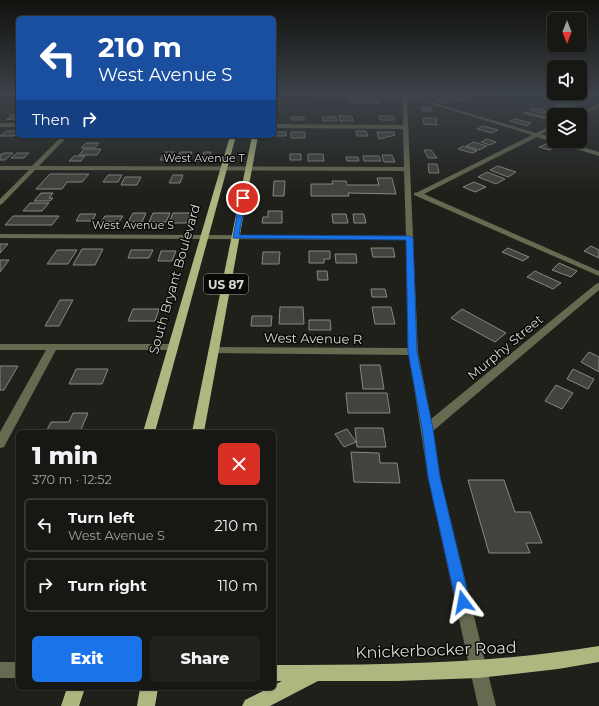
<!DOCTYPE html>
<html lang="en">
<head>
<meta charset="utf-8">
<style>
	body { margin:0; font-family:Montserrat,sans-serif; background:#20211d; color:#f1f3f6; height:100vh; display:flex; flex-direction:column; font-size:15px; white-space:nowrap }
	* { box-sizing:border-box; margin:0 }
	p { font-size:13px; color:#9ea0a0 }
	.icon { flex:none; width:22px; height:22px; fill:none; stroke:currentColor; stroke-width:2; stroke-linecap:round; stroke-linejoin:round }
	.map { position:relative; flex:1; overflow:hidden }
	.details { position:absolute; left:16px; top:430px; width:260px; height:260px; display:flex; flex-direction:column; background:#171814; border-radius:6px; box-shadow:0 1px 3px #0004,0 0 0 1px #363734 }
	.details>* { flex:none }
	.guide { position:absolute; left:16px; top:16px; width:260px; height:122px; border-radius:6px; box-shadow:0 1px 3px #0004,0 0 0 1px #363734; background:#1a4fa0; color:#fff; overflow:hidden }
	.needle { width:26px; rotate:180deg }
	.tools { position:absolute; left:547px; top:12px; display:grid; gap:8px }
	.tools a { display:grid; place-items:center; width:40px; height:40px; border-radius:6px; background:#171814; box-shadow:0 1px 3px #0004,0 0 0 1px #363734; font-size:20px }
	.pin { position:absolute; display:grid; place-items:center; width:34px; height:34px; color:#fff; margin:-17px; border:2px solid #fff; border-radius:50%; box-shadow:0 1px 4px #0007 }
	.me { position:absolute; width:44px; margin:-22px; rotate:347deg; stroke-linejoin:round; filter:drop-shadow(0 0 3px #0008) }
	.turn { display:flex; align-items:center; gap:14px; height:84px; padding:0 16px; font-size:18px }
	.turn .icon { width:52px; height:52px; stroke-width:2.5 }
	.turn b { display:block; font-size:28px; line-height:34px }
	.then { display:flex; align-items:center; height:38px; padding:0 16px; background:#0003; gap:8px; font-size:15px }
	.round { display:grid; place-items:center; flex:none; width:42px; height:42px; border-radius:6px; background:#20211d }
	.overview { display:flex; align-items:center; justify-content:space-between; height:68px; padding:0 16px }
	h1 { font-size:24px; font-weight:800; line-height:30px }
	.primary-button { display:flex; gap:8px; margin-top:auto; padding:8px 16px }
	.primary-button a { flex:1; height:46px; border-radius:6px; background:#1a73e8; color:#fff; font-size:16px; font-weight:800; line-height:46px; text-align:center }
	.primary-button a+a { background:#20211d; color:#f1f3f6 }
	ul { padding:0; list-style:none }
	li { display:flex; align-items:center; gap:12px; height:54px; margin:0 8px 6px; padding:0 8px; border:2px solid #363734; border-radius:6px }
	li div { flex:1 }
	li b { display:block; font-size:15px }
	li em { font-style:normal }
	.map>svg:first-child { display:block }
	.building { fill:#41433c; stroke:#878880 }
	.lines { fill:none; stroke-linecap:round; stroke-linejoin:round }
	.minor { fill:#666a50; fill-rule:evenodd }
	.major { fill:#afb780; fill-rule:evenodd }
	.route { fill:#1a73e8; stroke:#114b97 }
	.labels { text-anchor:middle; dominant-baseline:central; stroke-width:3; stroke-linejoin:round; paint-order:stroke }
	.far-street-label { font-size:11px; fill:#d9dad6; stroke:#090a07 }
	.shield { fill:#090a07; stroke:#9b9c98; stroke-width:1 }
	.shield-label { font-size:12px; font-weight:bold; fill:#d9dad6 }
	.street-label { font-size:13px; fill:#d9dad6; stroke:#090a07 }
	.near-street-label { font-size:16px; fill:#d9dad6; stroke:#090a07 }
</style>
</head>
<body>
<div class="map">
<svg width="599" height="706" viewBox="0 0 599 706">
	<rect width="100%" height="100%" fill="#1f201a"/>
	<path class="building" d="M450,95l16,4 -7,2 -15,-4z
		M350,97l13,2 1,3h-13z
		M441,98l8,2 -7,3 -8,-3z
		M365,99h12l2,4h-12z
		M561,104l13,3 -6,2 -12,-3z
		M421,107l10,1 1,3h-10z
		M553,107l11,3 -5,2 -11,-3z
		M534,108l22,6 -4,2 -22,-6z
		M526,112l20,5 -2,1 -21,-5z
		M11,115h7v3l-12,2z
		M339,115l13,2 1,4h-13z
		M379,116h14l2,4h-15z
		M291,117h13v3h-13z
		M322,117h14l1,4h-14z
		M423,118h13l1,7 -13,-1z
		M515,119l16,4 -4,3 -17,-5z
		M483,126l15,4 -6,3 -15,-4z
		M6,131h12v2l-4,3h-14z
		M356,131h10l2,5h-11z
		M274,132h12v4h-12z
		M291,132h14v6h-14z
		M377,132h17l1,3 -16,4z
		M487,139l9,3 -6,3 -9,-3z
		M474,142l13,4 -8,4 -13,-4z
		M86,143h13l-4,5h-14z
		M546,144l9,4 -6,2 -10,-3z
		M463,146l14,5 -5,2 -14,-4z
		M84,149h17l-4,6h-18z
		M424,150h7l6,8h-9z
		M164,152h11l-4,8h-11z
		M180,152h12l-3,8h-12z
		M204,152h7l-3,9h-11l2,-6h4z
		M4,153h9l-8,7h-5v-5z
		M17,153h12l-5,5h-13z
		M290,154h11v6h-11z
		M308,154h15l1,7h-16z
		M382,155h10l3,7h-11z
		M74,156h11l-4,5h-12z
		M363,156h16l2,5h-17z
		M346,157h12l1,4h-12z
		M428,164h9l2,9h-10z
		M498,166l18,6 -8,5 -18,-7z
		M487,172l18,7 -9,5 -18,-7z
		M50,174h39l-7,8h-15l-5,7h-26z
		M108,175h14l-4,7h-15z
		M173,175h10l-3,8h-11z
		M125,177h16l-4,8h-16z
		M377,178h15l4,16 -48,-1 1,3h-38v-12h22l-1,-3h14l1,4h32z
		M274,181h11l-1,15h-11z
		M474,182l12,5 -11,5 -12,-5z
		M41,193h12l-4,5h4l-3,3h-16z
		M30,203h19l-7,8h-19z
		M268,211h14v12h-20l1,-6h5z
		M133,213h13l-4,9h-14z
		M153,213h17l-4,9h-17z
		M173,213h18l-3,10h-19z
		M80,214h16l-4,7h-16z
		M332,214h14l2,9h-15z
		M353,214h11l2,9h-12z
		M13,216h46l-7,9h-47z
		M105,216h18l-4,6h-18z
		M0,244h8l-8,9z
		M591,246l8,4v8l-15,-7z
		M371,248h22l2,9h-22z
		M508,248l21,9 -6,4 -21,-9z
		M82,249h21l-8,16h-22z
		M57,250h20l-9,14h-21z
		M131,250h22l-4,8h-21z
		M161,251h15l-4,10h-14z
		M309,251h21v8h-6v4h-15z
		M263,252h17l-1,12h-17z
		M335,254h21l1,9h-21z
		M0,260h9l-9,12z
		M559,263l18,8 -6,6 -19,-7z
		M317,271h10l1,9h-10z
		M535,271l26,12 -8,6 -26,-12z
		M371,289h14l2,8h-15z
		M60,300h13l-14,26h-14z
		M280,307h23l1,17h-25z
		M372,307h19l4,17h-20z
		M133,309h26l-4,12h-27z
		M462,309l44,24 -11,9 -44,-24z
		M252,316h20l-1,10h-20z
		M309,320h21l1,10h-22z
		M589,352l10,5v15l-18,-10z
		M360,365h20l4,24h-21z
		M0,366h18l-14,24h-4z
		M76,369h32l-6,15h-33z
		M573,369l21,10 -6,10 -21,-10z
		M556,385l17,8 -11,16 -17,-8z
		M346,393h41l3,20h-42z
		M73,413h15l-8,19h-34l5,-10h18z
		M355,428h28l3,19h-29z
		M347,429l9,13 -12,5 -9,-13z
		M351,452l28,1 1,10h17l3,20 -46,-1z
		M468,480h36l11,32h15l12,31h-16l4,10h-41z"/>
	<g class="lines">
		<path class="minor" d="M274,95h133l129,38 18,-9v4l-13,6 13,4v3h8l37,11v4l-62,-19 -113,57 175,77v5l-185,-81v-2l4,-1 114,-57 -120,-37h-5l11,254 13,67 165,-135 3,-1v7l-166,141 7,46 56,229h-18l-50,-229 -19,-122 -196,-2 -5,-3 5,-3 195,1 -2,-108 -406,-2v-4l406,2 -2,-65 -369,-1 -33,34 -2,1v-6l29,-29h-29v-4h32l30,-30h6l-29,30 365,1 -1,-38 -129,-1v-4l129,1v-28l-129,-1z
			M599,104v3l-19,9 -4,-1z
			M0,123h18v4h-18z
			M0,344h173l5,3 -5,3h-117l-52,97 -4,1v-16l46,-82h-46z
			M0,662h18v16h-18z"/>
		<path class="major" d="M230,136h6l-81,296h-12z
			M252,136h6l-54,296h-12z
			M599,646v16l-41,7 -80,9 -81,3h-79l-48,25h-28l3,-6 24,-12h5v-3l8,-4h-8v-16c109,0 217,-1 325,-19z
			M67,688h18l-6,18h-18z
			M140,688h18l-3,18h-18z"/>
	</g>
	<linearGradient id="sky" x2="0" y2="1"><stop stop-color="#11120e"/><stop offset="0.49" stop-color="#3c4249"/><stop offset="1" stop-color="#3c4249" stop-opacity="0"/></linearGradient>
	<rect width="599" height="193" fill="url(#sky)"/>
	<path class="route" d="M243,196l3,2 -7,37 170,1 4,2 4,114 16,77 7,48 30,125 -2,5 -5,2 -5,-2 -2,-5 -28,-125 -6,-48 -14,-77 -2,-112 -173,-2 7,-40z"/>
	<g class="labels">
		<g class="far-street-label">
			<text x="204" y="158">West Avenue T</text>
			<text x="133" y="225">West Avenue S</text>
		</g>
		<rect class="shield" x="204" y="274" width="44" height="20" rx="3"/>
		<g class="shield-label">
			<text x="226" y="284">US 87</text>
		</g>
		<g class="street-label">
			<text transform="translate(174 279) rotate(-74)">South Bryant Boulevard</text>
			<text transform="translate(313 338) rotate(1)">West Avenue R</text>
			<text transform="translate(505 347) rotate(-40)">Murphy Street</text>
		</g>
		<g class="near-street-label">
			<text transform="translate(436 650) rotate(-2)">Knickerbocker Road</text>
		</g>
	</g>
</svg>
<div class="tools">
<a><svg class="needle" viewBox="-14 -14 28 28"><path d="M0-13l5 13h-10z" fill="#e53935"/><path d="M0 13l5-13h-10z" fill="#9ea0a0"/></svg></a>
<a><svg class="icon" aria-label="sound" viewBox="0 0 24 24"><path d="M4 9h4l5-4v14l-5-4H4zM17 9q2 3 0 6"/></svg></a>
<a><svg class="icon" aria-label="layers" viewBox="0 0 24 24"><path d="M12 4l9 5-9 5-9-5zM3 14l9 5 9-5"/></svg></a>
</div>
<div class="pin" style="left:243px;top:198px;background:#d93025"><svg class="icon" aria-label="arrive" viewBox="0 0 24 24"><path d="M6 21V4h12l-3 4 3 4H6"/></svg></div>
<svg class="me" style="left:463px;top:602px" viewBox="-20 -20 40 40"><path d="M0-17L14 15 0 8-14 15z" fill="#1a73e8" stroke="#fff" stroke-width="4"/></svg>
<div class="guide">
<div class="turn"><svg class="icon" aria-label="left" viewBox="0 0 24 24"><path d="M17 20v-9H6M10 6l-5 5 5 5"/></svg><div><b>210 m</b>West Avenue S</div></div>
<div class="then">Then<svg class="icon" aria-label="right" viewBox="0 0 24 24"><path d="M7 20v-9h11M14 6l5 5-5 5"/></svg></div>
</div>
<section class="details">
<div class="overview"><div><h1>1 min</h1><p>370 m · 12:52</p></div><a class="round" style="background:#d93025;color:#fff"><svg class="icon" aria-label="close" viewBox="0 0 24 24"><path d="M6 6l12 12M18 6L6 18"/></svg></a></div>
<ul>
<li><svg class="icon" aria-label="left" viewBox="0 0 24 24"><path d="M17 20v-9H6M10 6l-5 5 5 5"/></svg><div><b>Turn left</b><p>West Avenue S</p></div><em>210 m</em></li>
<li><svg class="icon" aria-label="right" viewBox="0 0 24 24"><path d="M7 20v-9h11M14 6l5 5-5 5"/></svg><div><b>Turn right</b></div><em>110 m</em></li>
</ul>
<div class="primary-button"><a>Exit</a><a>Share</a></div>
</section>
</div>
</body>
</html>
